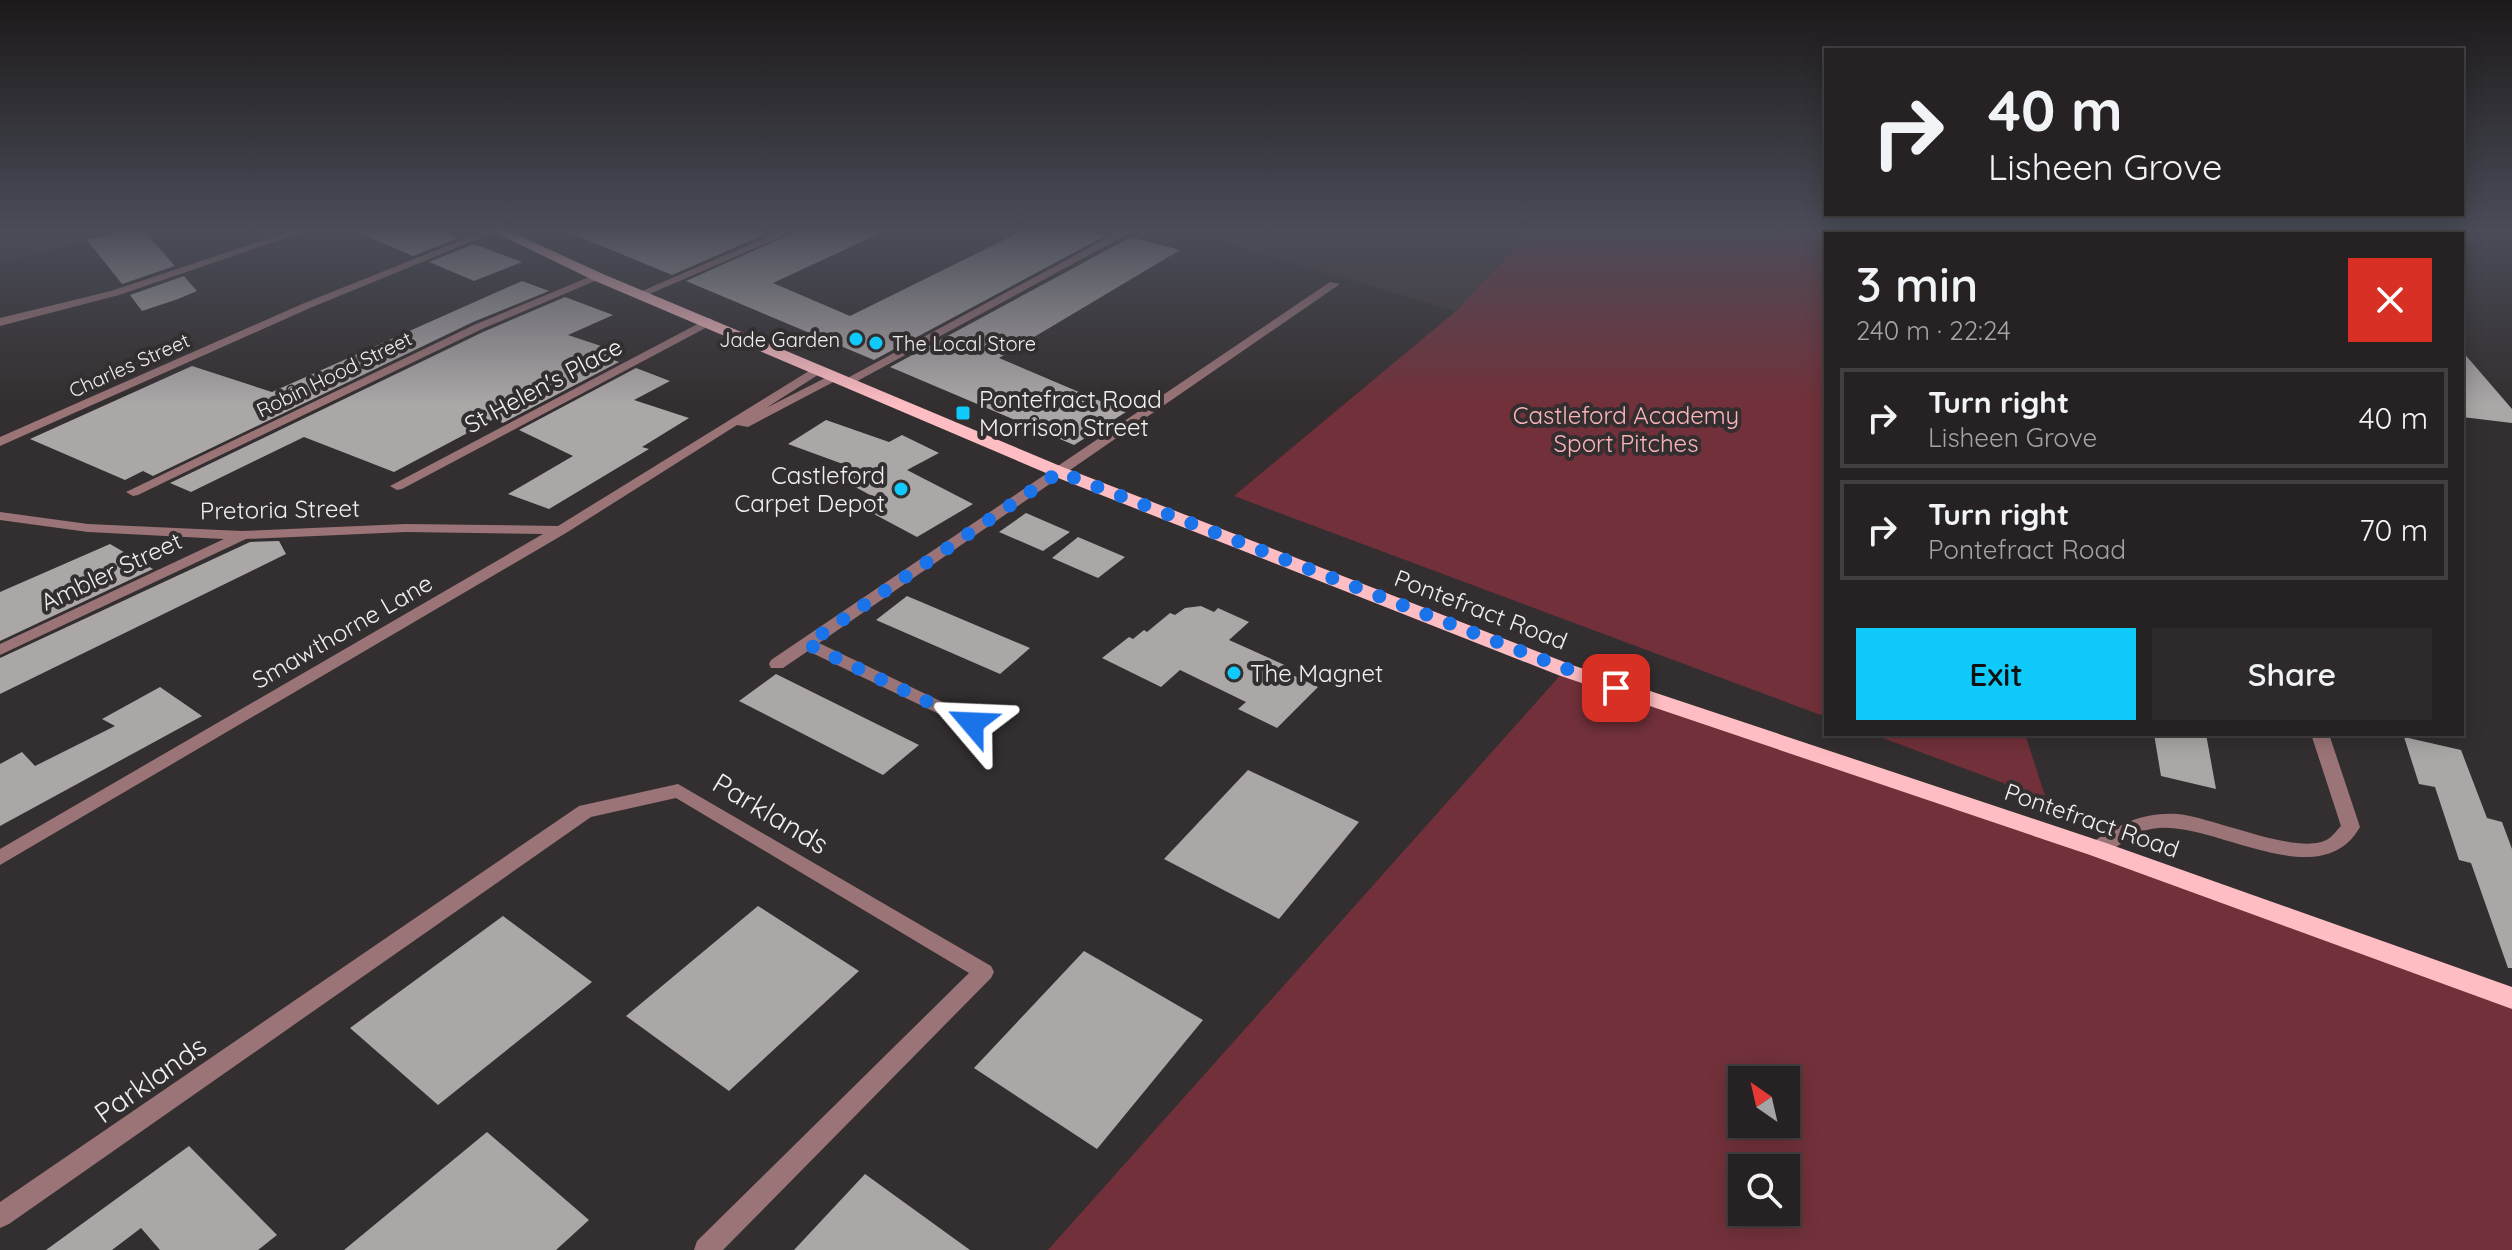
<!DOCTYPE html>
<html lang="en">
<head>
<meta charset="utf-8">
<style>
	body { margin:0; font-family:Quicksand,sans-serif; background:#2e2a2b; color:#f1f3f6; height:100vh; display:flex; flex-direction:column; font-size:30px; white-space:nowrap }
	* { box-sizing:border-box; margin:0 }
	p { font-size:26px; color:#a4a4a6 }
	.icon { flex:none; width:44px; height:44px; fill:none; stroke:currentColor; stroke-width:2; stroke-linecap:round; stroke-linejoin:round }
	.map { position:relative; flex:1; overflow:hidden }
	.details { position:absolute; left:1824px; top:232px; width:640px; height:504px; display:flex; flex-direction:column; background:#262223; border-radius:0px; box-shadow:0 4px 20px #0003,0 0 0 2px #423f41 }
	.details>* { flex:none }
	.guide { position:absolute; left:1824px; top:48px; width:640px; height:168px; border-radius:0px; box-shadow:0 4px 20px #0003,0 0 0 2px #423f41; background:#262223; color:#f1f3f6; overflow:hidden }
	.needle { width:52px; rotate:326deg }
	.buttons { position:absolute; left:1728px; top:1066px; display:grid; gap:16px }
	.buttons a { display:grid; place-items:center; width:72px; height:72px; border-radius:0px; background:#262223; box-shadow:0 4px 20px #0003,0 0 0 2px #423f41; font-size:40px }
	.pin { position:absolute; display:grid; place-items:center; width:68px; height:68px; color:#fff; margin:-34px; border-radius:16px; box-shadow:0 4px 12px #0006 }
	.me { position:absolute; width:88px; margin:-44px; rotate:296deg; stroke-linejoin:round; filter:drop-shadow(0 0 6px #0008) }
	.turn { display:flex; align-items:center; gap:28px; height:168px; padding:0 32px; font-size:36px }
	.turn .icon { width:104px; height:104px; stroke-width:2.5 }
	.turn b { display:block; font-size:56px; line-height:68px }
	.round { display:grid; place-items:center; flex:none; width:84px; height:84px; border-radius:0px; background:#2e2a2b }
	.headline { display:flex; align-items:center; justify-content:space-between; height:136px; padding:0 32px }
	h1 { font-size:48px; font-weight:600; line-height:60px }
	.button { display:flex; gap:16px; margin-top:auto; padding:16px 32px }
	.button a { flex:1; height:92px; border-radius:0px; background:#0fcafa; color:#111; font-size:32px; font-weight:600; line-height:92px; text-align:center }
	.button a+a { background:#2e2a2b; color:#f1f3f6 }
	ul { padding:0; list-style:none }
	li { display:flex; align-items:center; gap:24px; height:100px; margin:0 16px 12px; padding:0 16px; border:4px solid #423f41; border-radius:0px }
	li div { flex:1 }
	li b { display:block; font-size:30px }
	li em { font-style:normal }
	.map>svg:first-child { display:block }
	.built { fill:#413637 }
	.green { fill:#72313a; fill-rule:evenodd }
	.building { fill:#aca7a7 }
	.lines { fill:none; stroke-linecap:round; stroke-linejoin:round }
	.minor { fill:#9b7477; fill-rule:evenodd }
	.primary { fill:#fdbdc2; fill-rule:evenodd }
	.route { stroke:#1a73e8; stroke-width:14; stroke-dasharray:0 25.2 }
	.poi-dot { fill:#0fcafa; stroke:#332e2f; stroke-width:3 }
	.labels { text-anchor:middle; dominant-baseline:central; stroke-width:8; stroke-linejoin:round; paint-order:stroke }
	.far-poi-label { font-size:20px; fill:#f2efef; stroke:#332e2f; text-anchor:end }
	.far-street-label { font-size:20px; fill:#f2efef; stroke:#332e2f }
	.street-label { font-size:24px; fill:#f2efef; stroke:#332e2f }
	.poi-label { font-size:24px; fill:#f2efef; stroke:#332e2f; text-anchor:start }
	.park-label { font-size:24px; fill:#fcb4ba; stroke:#332e2f }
	.near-street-label { font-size:28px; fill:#f2efef; stroke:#332e2f }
</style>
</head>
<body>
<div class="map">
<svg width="2512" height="1250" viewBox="0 0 2512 1250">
	<rect width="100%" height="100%" fill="#332e2f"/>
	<path class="built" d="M0,230h128l-128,33z
		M1182,230h350l-76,81z
		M1883,230h499l5,4h-503z"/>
	<path class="green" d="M1532,230h351l1,4h-58v483l-592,-221 222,-185z
		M1565,670l947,328v252h-1464zM1742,1080h44v44h-44zM1742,1168h44v44h-44z
		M1872,734h153l21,65z"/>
	<path class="building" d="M128,230h15l32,36 -53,18 -35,-44z
		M352,230h85l21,8 -45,18z
		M563,230h212l-103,45z
		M800,230h87l-114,53 77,33 174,-86h61l20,6 -231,124 -188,-79z
		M1131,237l49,13 -181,108 127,54 -52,33 -184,-78z
		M474,244l48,18 -48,19 -45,-19z
		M184,276l13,15 -19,8 -36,12 -12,-16z
		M522,281l27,10 -76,31 -320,154 -10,-5 -18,9 -95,-41 162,-73 80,26z
		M565,297l48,18 -45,20 51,17 -11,6 11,4 -116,61 -9,-4 -100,53 -90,-35 -113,55 -21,-9 313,-151z
		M2462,351l50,58v14l-50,-6z
		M636,368l34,13 -36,19 55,18 -47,29 7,2 -100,60 -41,-15 65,-38 -54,-26z
		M826,420l63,22 13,-7 37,18 -32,17 66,34 -56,33 -60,-32 15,-9 -28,-15 18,-10 -74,-27z
		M1026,513l44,19 -27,19 -44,-19z
		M1078,537l47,20 -27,21 -46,-20z
		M279,541l7,13 -286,140v-36l250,-116z
		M110,544l43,25 -153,72v-49z
		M907,596l123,52 -30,26 -124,-54z
		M1201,606l13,6 4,-4 31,14 -20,18 60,27 -5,4 34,16 -41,41 -39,-19 8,-7 -66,-32 -19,17 -59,-29 27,-21 4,2 11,-9 3,2 23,-19 5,2 10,-7z
		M776,674l143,71 -36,30 -144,-74z
		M160,687l42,29 -202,110v-62l22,-12 13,14 80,-40 -13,-7z
		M2154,734h52l10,55 -55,-13z
		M2404,737l57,13 26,68 15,4 10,27v119h-4l-37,-105 -12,-3 -24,-73 -16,-3z
		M1248,770l111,52 -80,97 -115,-60z
		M758,906l101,65 -130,120 -103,-75z
		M503,916l89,66 -154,123 -88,-77z
		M1084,951l119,69 -106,129 -123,-81z
		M487,1132l102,88 -33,30h-212z
		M189,1146l88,89 -19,15h-98l-19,-22 -29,22h-66z
		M865,1174l105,76h-176z"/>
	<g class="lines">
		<path class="minor" d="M294,230h15l-190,65 -119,31v-8l111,-27z
			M486,230h14l-190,78 -310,138v-9l302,-133z
			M783,230h14l-152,66 -10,-2z
			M1122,230h13l-285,155h-8l-2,-3z
			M594,275l10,2 -122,52 -344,166 -5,1 -7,-4 348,-167z
			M1330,282l10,2 -521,359 159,76 3,4 -3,4h-12l-158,-76 -25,17h-12l-2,-4 2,-4z
			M709,318l4,2v4l-311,165 -5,1 -7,-4z
			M817,366l6,4 -2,3 -55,35 65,-33h8l2,3 -93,49 -11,-2 -171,108 -566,332v-16l543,-315 -137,-2 -160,7 -246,116v-11l224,-105 -136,-7 -88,-12v-8l88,12 154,7 164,-7 152,2z
			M2311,734h18l31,93c-39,69 -141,-3 -201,1 -25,1 -39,21 -61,28l-7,-2 -3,-5c6,-10 19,-17 30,-22 18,-10 38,-14 59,-13 36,3 123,43 151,25 5,-3 9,-9 13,-13z
			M678,784l313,182 3,6 -3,6 -268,272h-29l3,-9 272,-268 -293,-175 -85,19 -582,407 -9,4v-26l579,-396z"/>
		<path class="primary" d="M490,230h17l96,44 462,194 507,197 534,178 406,144v22l-422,-154 -532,-180 -505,-199 -460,-196z"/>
	</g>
	<linearGradient id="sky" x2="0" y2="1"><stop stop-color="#1c191a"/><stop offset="0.57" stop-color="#4a4c58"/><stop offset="1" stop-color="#4a4c58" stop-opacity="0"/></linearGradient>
	<rect width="2512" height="405" fill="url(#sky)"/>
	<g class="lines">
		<path class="route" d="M972,723l-165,-79 252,-172 557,216"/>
	</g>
	<g class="poi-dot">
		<circle cx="856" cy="339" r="8"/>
		<circle cx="876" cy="343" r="8"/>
		<rect x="955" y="405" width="16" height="16" rx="4"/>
		<circle cx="901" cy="489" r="8"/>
		<circle cx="1234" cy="673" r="8"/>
	</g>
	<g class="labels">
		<g class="far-poi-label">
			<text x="840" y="339">Jade Garden</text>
			<text x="892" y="343" text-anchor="start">The Local Store</text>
		</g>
		<g class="far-street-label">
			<text transform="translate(129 365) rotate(-24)">Charles Street</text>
			<text transform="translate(334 374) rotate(-26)">Robin Hood Street</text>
		</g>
		<g class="street-label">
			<text transform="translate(543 385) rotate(-28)">St Helen's Place</text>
			<text transform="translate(280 509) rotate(-1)">Pretoria Street</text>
			<text transform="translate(111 571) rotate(-25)">Ambler Street</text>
			<text transform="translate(1481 609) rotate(21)">Pontefract Road</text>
			<text transform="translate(342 631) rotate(-30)">Smawthorne Lane</text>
			<text transform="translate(2092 820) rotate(19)">Pontefract Road</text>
		</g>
		<g class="poi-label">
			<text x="979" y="399">Pontefract Road<tspan x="979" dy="28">Morrison Street</tspan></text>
			<text x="885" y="475" text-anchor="end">Castleford<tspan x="885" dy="28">Carpet Depot</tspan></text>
			<text x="1250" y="673">The Magnet</text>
		</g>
		<g class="park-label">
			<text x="1626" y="415">Castleford Academy<tspan x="1626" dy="28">Sport Pitches</tspan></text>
		</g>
		<g class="near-street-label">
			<text transform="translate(771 813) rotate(31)">Parklands</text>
			<text transform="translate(150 1079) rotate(-35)">Parklands</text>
		</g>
	</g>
</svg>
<div class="buttons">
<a><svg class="needle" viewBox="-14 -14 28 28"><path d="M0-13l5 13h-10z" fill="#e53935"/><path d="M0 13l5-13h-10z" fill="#a4a4a6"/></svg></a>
<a><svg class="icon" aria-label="search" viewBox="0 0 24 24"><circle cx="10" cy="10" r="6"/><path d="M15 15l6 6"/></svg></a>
</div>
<div class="pin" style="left:1616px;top:688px;background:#d93025"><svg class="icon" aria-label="arrive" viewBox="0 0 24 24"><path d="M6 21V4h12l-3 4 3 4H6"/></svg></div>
<svg class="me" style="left:972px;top:723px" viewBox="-20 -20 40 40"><path d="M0-17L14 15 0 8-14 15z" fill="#1a73e8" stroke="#fff" stroke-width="4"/></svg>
<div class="guide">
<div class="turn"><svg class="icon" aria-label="right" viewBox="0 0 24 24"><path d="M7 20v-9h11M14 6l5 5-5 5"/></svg><div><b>40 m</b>Lisheen Grove</div></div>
</div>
<section class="details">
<div class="headline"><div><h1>3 min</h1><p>240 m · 22:24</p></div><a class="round" style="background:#d93025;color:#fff"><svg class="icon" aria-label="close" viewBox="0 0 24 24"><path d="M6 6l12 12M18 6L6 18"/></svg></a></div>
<ul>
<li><svg class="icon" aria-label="right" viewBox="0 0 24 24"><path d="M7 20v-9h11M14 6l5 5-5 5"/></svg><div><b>Turn right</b><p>Lisheen Grove</p></div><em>40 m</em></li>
<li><svg class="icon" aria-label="right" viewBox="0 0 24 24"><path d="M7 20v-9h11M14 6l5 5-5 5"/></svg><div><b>Turn right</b><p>Pontefract Road</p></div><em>70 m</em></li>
</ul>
<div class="button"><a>Exit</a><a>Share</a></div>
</section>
</div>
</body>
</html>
